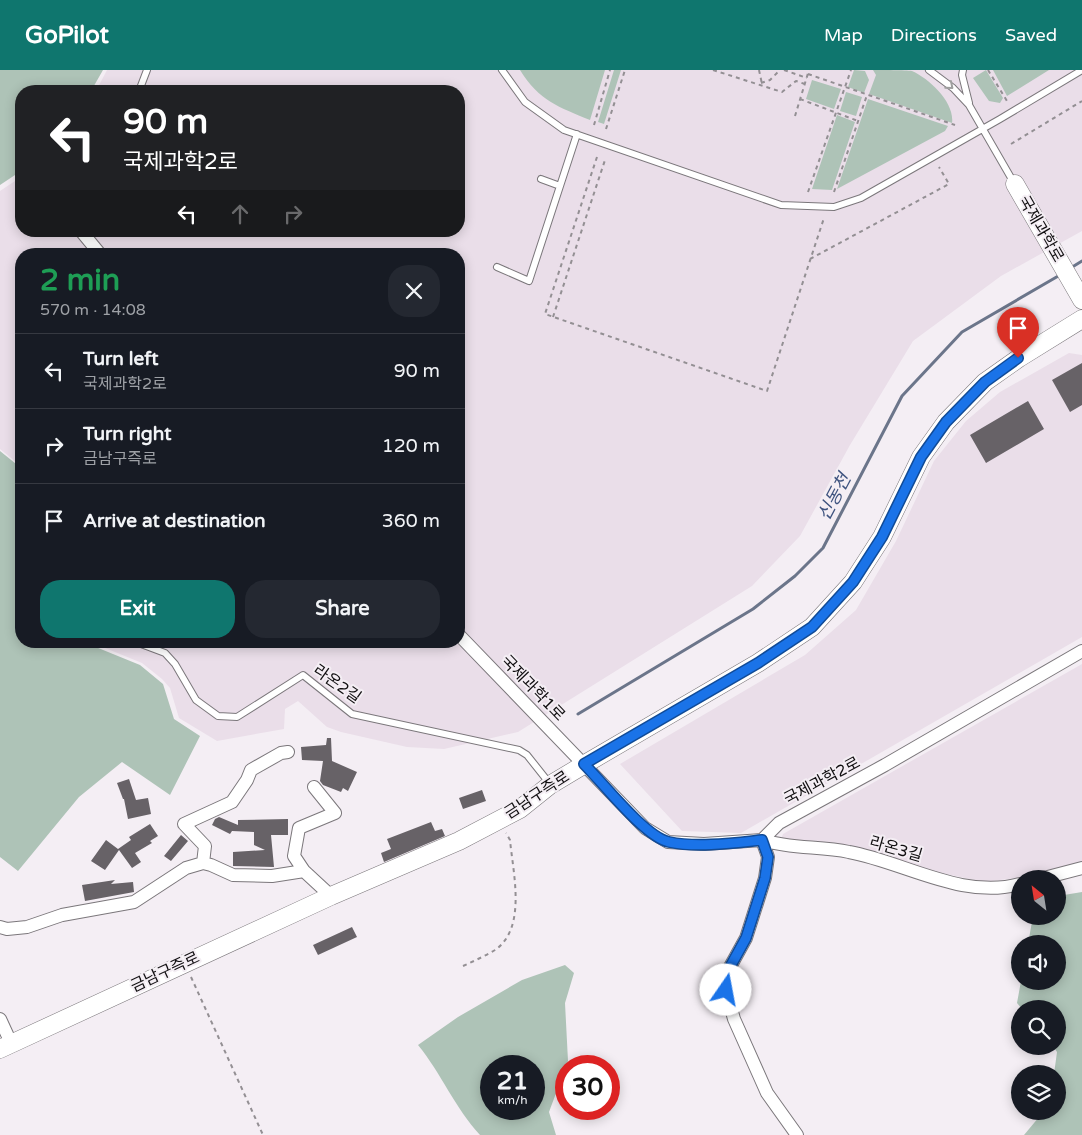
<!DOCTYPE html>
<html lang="en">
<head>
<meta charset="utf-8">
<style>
	body { margin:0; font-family:"Varela Round","Noto Sans KR",sans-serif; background:#242831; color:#f1f3f6; height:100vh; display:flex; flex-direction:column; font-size:19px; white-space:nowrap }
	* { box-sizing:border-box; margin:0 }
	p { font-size:16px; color:#9ea1a6 }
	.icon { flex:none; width:28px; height:28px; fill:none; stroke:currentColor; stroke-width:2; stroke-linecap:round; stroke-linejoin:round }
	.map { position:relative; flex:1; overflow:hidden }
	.drawer { position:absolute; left:15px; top:178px; width:450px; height:400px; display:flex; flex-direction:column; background:#171b24; border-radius:20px; box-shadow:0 2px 12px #0003 }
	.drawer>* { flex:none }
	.top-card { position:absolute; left:15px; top:15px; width:450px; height:152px; border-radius:20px; box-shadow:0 2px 12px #0003; background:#202124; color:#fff; overflow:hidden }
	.needle { width:32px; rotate:330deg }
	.tools { position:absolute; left:1011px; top:800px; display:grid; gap:10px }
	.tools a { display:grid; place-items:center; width:55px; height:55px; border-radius:50%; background:#171b24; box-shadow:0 2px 12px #0003; font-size:25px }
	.speed { position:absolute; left:480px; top:985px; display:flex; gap:10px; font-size:25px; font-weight:700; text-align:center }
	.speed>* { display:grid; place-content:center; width:65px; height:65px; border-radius:50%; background:#171b24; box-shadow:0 2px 12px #0003; line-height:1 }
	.speed small { font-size:12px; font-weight:400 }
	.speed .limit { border:8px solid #d22; background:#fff; color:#111 }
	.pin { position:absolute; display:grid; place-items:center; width:42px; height:42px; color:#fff; margin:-51px -21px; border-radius:50% 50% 50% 0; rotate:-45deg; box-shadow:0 0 5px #0007 }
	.pin .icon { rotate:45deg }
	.me { position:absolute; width:55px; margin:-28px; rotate:12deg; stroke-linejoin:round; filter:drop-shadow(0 0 4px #0008) }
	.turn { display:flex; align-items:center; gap:18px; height:105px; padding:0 25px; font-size:22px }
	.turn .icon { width:65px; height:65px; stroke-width:2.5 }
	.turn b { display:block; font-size:35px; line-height:42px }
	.lanes { display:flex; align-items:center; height:48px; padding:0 25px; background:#0003; justify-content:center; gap:25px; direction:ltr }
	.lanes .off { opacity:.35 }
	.round { display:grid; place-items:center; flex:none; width:52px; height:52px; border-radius:20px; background:#242831 }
	.head { display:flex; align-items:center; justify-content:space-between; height:85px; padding:0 25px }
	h1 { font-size:30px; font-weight:700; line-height:38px; color:#1e9e55 }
	.cta { display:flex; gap:10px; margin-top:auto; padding:10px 25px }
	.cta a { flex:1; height:58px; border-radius:20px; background:#0f766e; color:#fff; font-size:20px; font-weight:700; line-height:58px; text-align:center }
	.cta a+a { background:#242831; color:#f1f3f6 }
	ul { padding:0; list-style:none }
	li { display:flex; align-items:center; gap:15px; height:75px; padding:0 25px; border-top:1px solid #363941 }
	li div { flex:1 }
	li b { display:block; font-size:19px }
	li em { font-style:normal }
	header { display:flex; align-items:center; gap:30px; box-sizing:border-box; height:70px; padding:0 25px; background:#0f766e; color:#fff }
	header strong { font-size:24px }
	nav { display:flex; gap:28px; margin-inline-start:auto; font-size:18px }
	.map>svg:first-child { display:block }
	.built { fill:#eadee9 }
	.green { fill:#aec3b7; fill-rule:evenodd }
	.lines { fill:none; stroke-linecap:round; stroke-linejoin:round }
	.stream { stroke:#6b758a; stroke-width:3 }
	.building { fill:#676267 }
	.lane-casing { stroke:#7b777b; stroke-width:8 }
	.street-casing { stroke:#7b777b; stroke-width:14 }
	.secondary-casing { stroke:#7b777b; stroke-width:19 }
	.path { stroke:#938f93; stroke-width:2; stroke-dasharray:4 4; stroke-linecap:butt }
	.lane { stroke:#fff; stroke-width:6 }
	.street { stroke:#fff; stroke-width:12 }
	.secondary { stroke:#fff; stroke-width:18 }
	.oneway { stroke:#9f9f9f }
	.route-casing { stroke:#114b97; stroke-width:12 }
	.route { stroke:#1a73e8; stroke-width:9 }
	.labels { text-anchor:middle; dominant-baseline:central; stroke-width:4; stroke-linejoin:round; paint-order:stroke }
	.street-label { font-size:16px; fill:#100e10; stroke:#f4eef4 }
	.water-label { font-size:18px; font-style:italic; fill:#3e537f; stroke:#f4eef4 }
</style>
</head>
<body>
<header>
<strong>GoPilot</strong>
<nav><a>Map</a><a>Directions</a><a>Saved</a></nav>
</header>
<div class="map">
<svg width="1082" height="1065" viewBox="0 0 1082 1065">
	<rect width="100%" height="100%" fill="#f4eef4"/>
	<path class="built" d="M107,0h975v161l-81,45 -88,65 -63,104 -50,91 -48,50 -234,146 -74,17 -37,-2 -66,-15 -14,-5 -29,-26 -13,8 -1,20 -67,12 -38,-23 -9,-30 -8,-9 -20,-16 -54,-22h371v-387h-438v212l-21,-17v-258l21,-14v54h438v-140h-363z
		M1069,283l13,2v282l-341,196 -59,-2 -62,-67 185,-109 51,-45 40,-69 38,-80 32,-40 34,-29z
		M1082,594v206l-98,12 -203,-43 2,-5z"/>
	<path class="green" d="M0,0h103l-12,21h-70v80l-21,14z
		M520,0h85l-15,50c-31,-13 -51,-19 -70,-50z
		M614,0h7l-17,54 -6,-2z
		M854,0l11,1 4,9 -5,13 -16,-6z
		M873,0c9,0 32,0 39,1 18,8 43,32 40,52l-83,-29 7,-19z
		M986,0l17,28 -3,5 -11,-2 -16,-23z
		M993,0h56l-42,26z
		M812,10l29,9 -7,20 -28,-10z
		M846,22l16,5 -6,19 -16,-5z
		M868,29l80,27 -3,5 -108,58z
		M837,45l18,7 -23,68 -20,-1z
		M0,381l21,17v173h60l59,24 23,19 11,35 26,17 -30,59 -48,-33 -43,35 -61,74 -18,-14z
		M1082,822v243h-58l20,-24h14v-37h-4l3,-22 -4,-6h5v-37h-36l-5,-6 4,-22h37v-37h-30l5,-28h25v-20z
		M565,895l9,8 -9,30 3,58 -19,51 7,23h-76c-25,-27 -39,-62 -62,-90l40,-28 64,-37zM491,996h43v43h-43z"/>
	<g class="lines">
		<path class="stream" d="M1069,199l13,-8
			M578,644l175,-105 42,-33 28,-28 79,-152 60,-64 98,-57"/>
	</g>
	<path class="building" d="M1082,293v42l-12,7 -18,-32z
		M1028,331l16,28 -58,34 -16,-28z
		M327,668h4l1,23 25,11 -9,19 -5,-3 -2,4 -18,-7 -3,-4 3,-20 -21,-1 -1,-13 25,-2z
		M129,709l7,21 12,-2 3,16 -23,5 -4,-20h-1l-6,-16z
		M482,720l4,11 -23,8 -4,-11z
		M219,747l19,8v-5l50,-1v16h-17l3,32 -41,-1v-14l32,-2 -11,-5v-13l-22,-1 -2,3 -18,-9 3,-6z
		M431,752l4,9 7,-2 3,7 -61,26 -3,-9 10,-4 -4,-10z
		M150,754l8,12 -8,5 2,2 -17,10 6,9 -9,6 -13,-18 -14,20 -14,-9 15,-21 12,9 13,-9 -2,-3z
		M181,765l7,6 -17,20 -7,-5z
		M115,810l-4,4 22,-2 1,10 -49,9 -3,-16z
		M352,857l5,10 -39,18 -5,-10z"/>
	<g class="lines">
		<defs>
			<path id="lane" d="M502,0l23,32 39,28 217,75 53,2 27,-9 139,-79 82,-49
				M929,0l24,18 16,17 45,78
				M963,0l-1,5 7,28
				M139,21l8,-21
				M541,109l19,7
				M497,197l32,14 48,-147
				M133,571l32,12 10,11 21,36 22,16 19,1 66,-42 49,39 167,36 8,5 23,29"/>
			<path id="street" d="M81,161l19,23
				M459,565l186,193 23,14 36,2 58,-4 17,-17 106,-58 197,-114
				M762,770l6,17 -3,21 -19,60 -16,29 -4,23 8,29 33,74 30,42
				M762,770c28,9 58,6 87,12 55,10 114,48 171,32
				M203,793l2,-17 -21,-22 48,-22 15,-22 4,-10 30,-17 7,-1
				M304,801l-10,-15 5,-28 36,-15 -21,-26
				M1040,809l42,-11
				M0,857l7,2 20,-2 35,-12 72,-13 52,-34 17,-5 8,2 22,10 39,1 32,-5 27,25
				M0,949l11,24"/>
			<path id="secondary" d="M1015,114l67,116
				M0,979l331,-153 128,-55 61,-32 30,-24 35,-21 173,-101 54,-36 41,-45 29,-45 39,-80 25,-35 39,-40 34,-24 63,-39"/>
		</defs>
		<use href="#lane" class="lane-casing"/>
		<use href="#street" class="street-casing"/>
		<use href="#secondary" class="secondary-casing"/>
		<path class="path" d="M713,0l69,22 14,-11 9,3
			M759,0l3,14
			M784,0l23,8
			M988,0l19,31
			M808,4l147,51
			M761,13l9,-3 10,-10
			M800,29l58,22
			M795,46l14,-46
			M594,55l16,-55
			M606,59l19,-59
			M1011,74l71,-43
			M597,87l-52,157 222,77 57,-173
			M808,122l43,-122
			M834,122l33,-97
			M810,189l139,-75 -10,-17
			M553,247l52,-157
			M463,896c11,-5 22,-10 32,-16 32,-22 18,-77 15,-110l-4,-7
			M191,907l72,158"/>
		<use href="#lane" class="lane"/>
		<use href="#street" class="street"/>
		<use href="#secondary" class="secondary"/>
	</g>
	<defs><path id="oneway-chevron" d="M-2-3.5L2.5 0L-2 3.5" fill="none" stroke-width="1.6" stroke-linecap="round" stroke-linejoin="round" transform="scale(1.25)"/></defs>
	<use class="oneway" href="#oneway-chevron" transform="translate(950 16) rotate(40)"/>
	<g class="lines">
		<defs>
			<path id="route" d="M726,920l4,-23 16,-29 19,-60 3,-21 -6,-17c-28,3 -65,8 -93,2 -24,-5 -66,-59 -85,-78l174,-101 54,-36 41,-45 29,-45 39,-80 25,-35 39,-40 33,-24"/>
		</defs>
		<use href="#route" class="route-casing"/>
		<use href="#route" class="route"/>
	</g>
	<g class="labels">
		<g class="street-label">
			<text transform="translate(1041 159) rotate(60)">국제과학로</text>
			<text transform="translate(337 614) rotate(35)">라온2길</text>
			<text transform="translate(533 618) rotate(46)">국제과학1로</text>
			<text transform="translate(822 711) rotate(-28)">국제과학2로</text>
			<text transform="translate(537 725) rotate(-33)">금남구즉로</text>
			<text transform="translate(896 779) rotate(16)">라온3길</text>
			<text transform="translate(165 902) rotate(-25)">금남구즉로</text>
		</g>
		<g class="water-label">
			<text transform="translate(834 427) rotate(-62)">신동천</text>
		</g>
	</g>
</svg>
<div class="tools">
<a><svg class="needle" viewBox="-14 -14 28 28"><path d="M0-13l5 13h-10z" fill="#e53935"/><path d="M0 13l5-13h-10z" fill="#9ea1a6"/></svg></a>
<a><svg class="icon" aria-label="sound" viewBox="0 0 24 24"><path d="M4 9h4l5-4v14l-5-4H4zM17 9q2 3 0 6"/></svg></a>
<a><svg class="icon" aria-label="search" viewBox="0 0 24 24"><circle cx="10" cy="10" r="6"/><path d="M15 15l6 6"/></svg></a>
<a><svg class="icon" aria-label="layers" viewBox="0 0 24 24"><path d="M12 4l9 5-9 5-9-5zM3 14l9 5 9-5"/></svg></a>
</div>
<div class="speed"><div>21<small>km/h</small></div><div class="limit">30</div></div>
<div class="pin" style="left:1018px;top:288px;background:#d93025"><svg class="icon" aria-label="arrive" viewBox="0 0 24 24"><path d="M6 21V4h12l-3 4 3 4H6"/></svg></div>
<svg class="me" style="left:726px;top:920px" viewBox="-20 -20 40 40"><circle r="19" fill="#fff"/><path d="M0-13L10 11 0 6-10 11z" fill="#1a73e8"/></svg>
<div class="top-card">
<div class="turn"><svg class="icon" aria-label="left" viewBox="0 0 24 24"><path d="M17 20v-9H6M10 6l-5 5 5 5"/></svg><div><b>90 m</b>국제과학2로</div></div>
<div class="lanes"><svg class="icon" aria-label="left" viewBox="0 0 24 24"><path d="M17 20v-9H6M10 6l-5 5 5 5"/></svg><svg class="icon off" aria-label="ahead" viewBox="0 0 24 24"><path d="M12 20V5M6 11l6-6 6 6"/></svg><svg class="icon off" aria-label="right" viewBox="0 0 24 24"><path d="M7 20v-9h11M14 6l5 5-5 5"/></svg></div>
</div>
<section class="drawer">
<div class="head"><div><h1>2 min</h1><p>570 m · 14:08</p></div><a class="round"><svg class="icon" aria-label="close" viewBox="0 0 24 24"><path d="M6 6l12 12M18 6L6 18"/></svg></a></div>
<ul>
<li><svg class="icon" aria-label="left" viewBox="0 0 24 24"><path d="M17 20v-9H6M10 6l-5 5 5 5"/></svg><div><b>Turn left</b><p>국제과학2로</p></div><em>90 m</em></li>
<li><svg class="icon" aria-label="right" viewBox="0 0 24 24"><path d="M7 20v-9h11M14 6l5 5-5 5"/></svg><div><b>Turn right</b><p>금남구즉로</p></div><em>120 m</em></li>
<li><svg class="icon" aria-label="arrive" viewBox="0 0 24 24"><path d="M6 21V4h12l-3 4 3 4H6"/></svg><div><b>Arrive at destination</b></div><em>360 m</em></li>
</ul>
<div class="cta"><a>Exit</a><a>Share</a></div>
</section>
</div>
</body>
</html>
